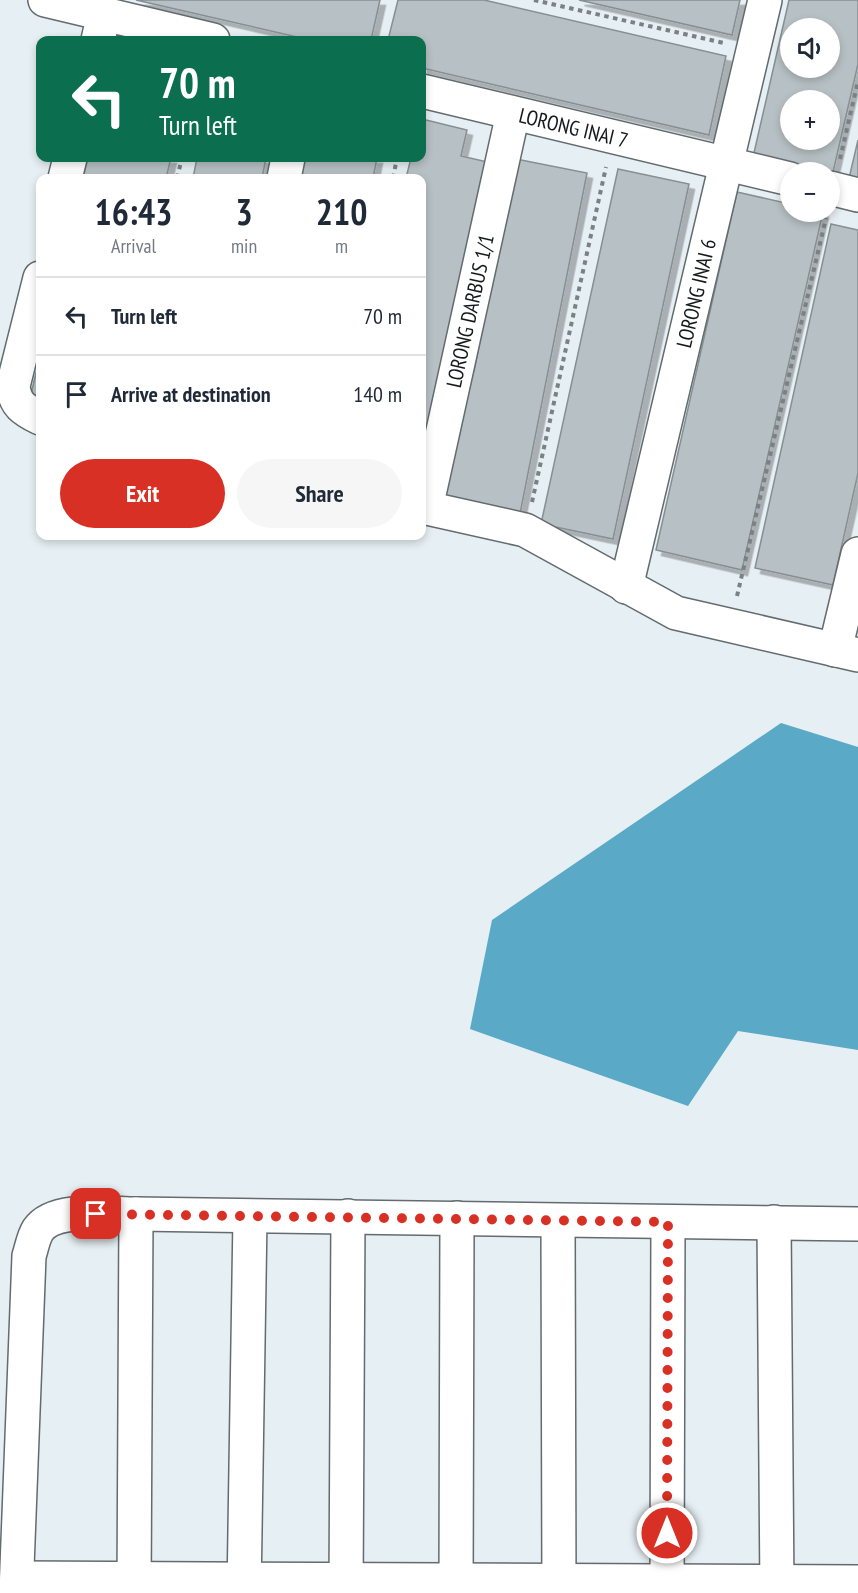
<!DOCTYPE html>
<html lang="en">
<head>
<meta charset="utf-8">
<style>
	body { margin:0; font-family:"PT Sans Narrow",sans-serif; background:#f6f6f7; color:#1f2937; height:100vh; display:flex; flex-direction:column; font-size:22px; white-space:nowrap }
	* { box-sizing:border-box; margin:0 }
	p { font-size:20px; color:#747a83 }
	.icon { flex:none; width:33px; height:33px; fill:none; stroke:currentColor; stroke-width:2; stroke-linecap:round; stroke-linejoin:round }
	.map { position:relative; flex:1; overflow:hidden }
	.details { position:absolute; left:36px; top:174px; width:390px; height:366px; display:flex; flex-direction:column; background:#fff; border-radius:12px; box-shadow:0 3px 9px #0003 }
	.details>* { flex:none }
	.top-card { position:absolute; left:36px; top:36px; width:390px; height:126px; border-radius:12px; box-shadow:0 3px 9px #0003; background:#0b6e4f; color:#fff; overflow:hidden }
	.buttons { position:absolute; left:780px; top:18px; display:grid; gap:12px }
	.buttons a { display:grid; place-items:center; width:60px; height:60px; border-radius:50%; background:#fff; box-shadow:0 3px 9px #0003; font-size:30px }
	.pin { position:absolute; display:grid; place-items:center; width:51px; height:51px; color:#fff; margin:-26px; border-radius:12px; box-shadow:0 3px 9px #0006 }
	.me { position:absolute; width:66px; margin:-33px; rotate:0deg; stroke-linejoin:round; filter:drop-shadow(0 0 4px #0008) }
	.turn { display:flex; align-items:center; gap:21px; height:126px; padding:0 24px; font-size:27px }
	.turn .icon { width:78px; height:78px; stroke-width:2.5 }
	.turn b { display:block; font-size:42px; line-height:51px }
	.eta { display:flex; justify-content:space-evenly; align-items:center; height:102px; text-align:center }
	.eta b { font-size:36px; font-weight:800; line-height:42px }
	.action { display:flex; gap:12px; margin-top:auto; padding:12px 24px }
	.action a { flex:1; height:69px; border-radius:36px; background:#d93025; color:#fff; font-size:24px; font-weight:800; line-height:69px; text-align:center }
	.action a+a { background:#f6f6f7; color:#1f2937 }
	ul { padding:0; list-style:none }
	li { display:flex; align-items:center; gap:18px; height:78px; padding:0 24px; border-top:2px solid #e0e1e3 }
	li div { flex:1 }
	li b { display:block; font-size:22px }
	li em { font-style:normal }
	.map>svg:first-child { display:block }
	.water { fill:#59a9c7 }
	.building { fill:#b7c0c4; stroke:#868f92; stroke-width:1.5; fill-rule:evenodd; filter:url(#shadow) }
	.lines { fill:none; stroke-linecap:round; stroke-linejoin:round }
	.minor-casing { stroke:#636b6e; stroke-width:36 }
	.path { stroke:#7a8083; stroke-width:4; stroke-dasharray:4.5 4.5; stroke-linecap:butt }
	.minor { stroke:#fff; stroke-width:33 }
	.route { stroke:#d93025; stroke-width:10; stroke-dasharray:0 18 }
	.labels { text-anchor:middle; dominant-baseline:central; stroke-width:4.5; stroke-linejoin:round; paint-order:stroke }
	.street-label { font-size:21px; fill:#15191a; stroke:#f6fcfe }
</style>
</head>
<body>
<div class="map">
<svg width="858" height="1593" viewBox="0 0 858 1593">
	<defs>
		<filter id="shadow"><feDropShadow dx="5.5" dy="5.5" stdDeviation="0" flood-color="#0004"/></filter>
	</defs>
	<rect width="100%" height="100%" fill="#e6eff3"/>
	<path class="water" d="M781,723l77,24v303l-120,-19 -50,75 -218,-77 22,-109z"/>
	<path class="building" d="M136,0h244l-9,40h-61z
		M398,0h86l242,56 -17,79 -287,-67v-28h-34z
		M579,0h161l-8,35z
		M789,0h69v64l-28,121v-13h-40l-39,-6zM790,28h40v40h-40zM790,100h40v40h-40z
		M422,119l45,11 -6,26 31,7 -70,311v-296h-16l5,-20h11z
		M858,140v49l-11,-2z
		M88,158h83l-5,20h-83z
		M197,158h69l-4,20h-69z
		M301,158h76l-4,20h-76z
		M516,159l71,14 -68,346 -80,-16 27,-134 8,2z
		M618,169l71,15 -76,355 -72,-15z
		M737,192l53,12v8h33l-81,358 -86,-20z
		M831,224l27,6v243l-25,112 -78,-17z
		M40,356v40l-9,-2z"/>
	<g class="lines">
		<defs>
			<g id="minor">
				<path d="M45,0l168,40"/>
				<path d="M98,40l6,-26"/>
				<path id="s1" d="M422,91l368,88"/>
				<path d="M65,178l5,-20"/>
				<path d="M284,178l4,-20"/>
				<path d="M830,188l28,7"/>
				<path d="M40,278l-27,108c2,19 11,24 27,32"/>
				<path d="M422,507l103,23 151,83 182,42"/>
				<path id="s2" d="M426,508l87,-395"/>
				<path id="s3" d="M626,587l139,-587"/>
				<path d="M835,650l23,-96"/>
				<path d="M558,1222l1,371"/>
				<path d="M774,1222l3,371"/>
				<path d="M17,1578l841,4"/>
				<path d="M16,1593l13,-337c3,-9 4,-18 9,-26 16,-24 73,-16 98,-16l722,10"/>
				<path d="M134,1593l2,-379"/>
				<path d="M244,1593l6,-376"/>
				<path d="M346,1593l2,-377"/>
				<path d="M456,1593l1,-375"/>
				<path d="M667,1593l1,-371"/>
			</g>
		</defs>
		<use href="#minor" class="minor-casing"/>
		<path class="path" d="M534,0l190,43
			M840,159l18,-78
			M177,178l5,-20
			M393,178l4,-20
			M532,502l74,-335
			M737,596l89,-378"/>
		<use href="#minor" class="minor"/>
	</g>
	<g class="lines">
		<path class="route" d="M96,1214l572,8 -1,311"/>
	</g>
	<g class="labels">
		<g class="street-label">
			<text stroke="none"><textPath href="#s1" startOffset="156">LORONG INAI 7</textPath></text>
			<text stroke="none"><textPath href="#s3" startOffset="302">LORONG INAI 6</textPath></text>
			<text stroke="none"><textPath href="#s2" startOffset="202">LORONG DARBUS 1/1</textPath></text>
		</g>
	</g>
</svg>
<div class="buttons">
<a><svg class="icon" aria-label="sound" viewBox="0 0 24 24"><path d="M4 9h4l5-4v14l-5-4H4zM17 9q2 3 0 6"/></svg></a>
<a>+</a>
<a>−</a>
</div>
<div class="pin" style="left:96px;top:1214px;background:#d93025"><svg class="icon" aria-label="arrive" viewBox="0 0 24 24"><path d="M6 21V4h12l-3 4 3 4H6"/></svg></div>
<svg class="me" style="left:667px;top:1533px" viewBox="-20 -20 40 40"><circle r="17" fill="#d93025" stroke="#fff" stroke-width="3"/><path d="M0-11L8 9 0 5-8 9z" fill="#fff"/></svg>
<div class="top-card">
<div class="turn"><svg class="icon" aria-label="left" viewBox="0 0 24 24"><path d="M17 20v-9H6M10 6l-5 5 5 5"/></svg><div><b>70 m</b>Turn left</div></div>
</div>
<section class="details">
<div class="eta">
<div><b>16:43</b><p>Arrival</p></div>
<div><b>3</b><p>min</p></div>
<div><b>210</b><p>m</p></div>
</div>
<ul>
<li><svg class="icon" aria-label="left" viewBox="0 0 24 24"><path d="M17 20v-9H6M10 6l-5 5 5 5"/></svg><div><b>Turn left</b></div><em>70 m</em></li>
<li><svg class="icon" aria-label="arrive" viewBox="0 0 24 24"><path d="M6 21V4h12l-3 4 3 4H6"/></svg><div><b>Arrive at destination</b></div><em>140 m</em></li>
</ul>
<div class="action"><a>Exit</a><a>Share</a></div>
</section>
</div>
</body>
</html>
